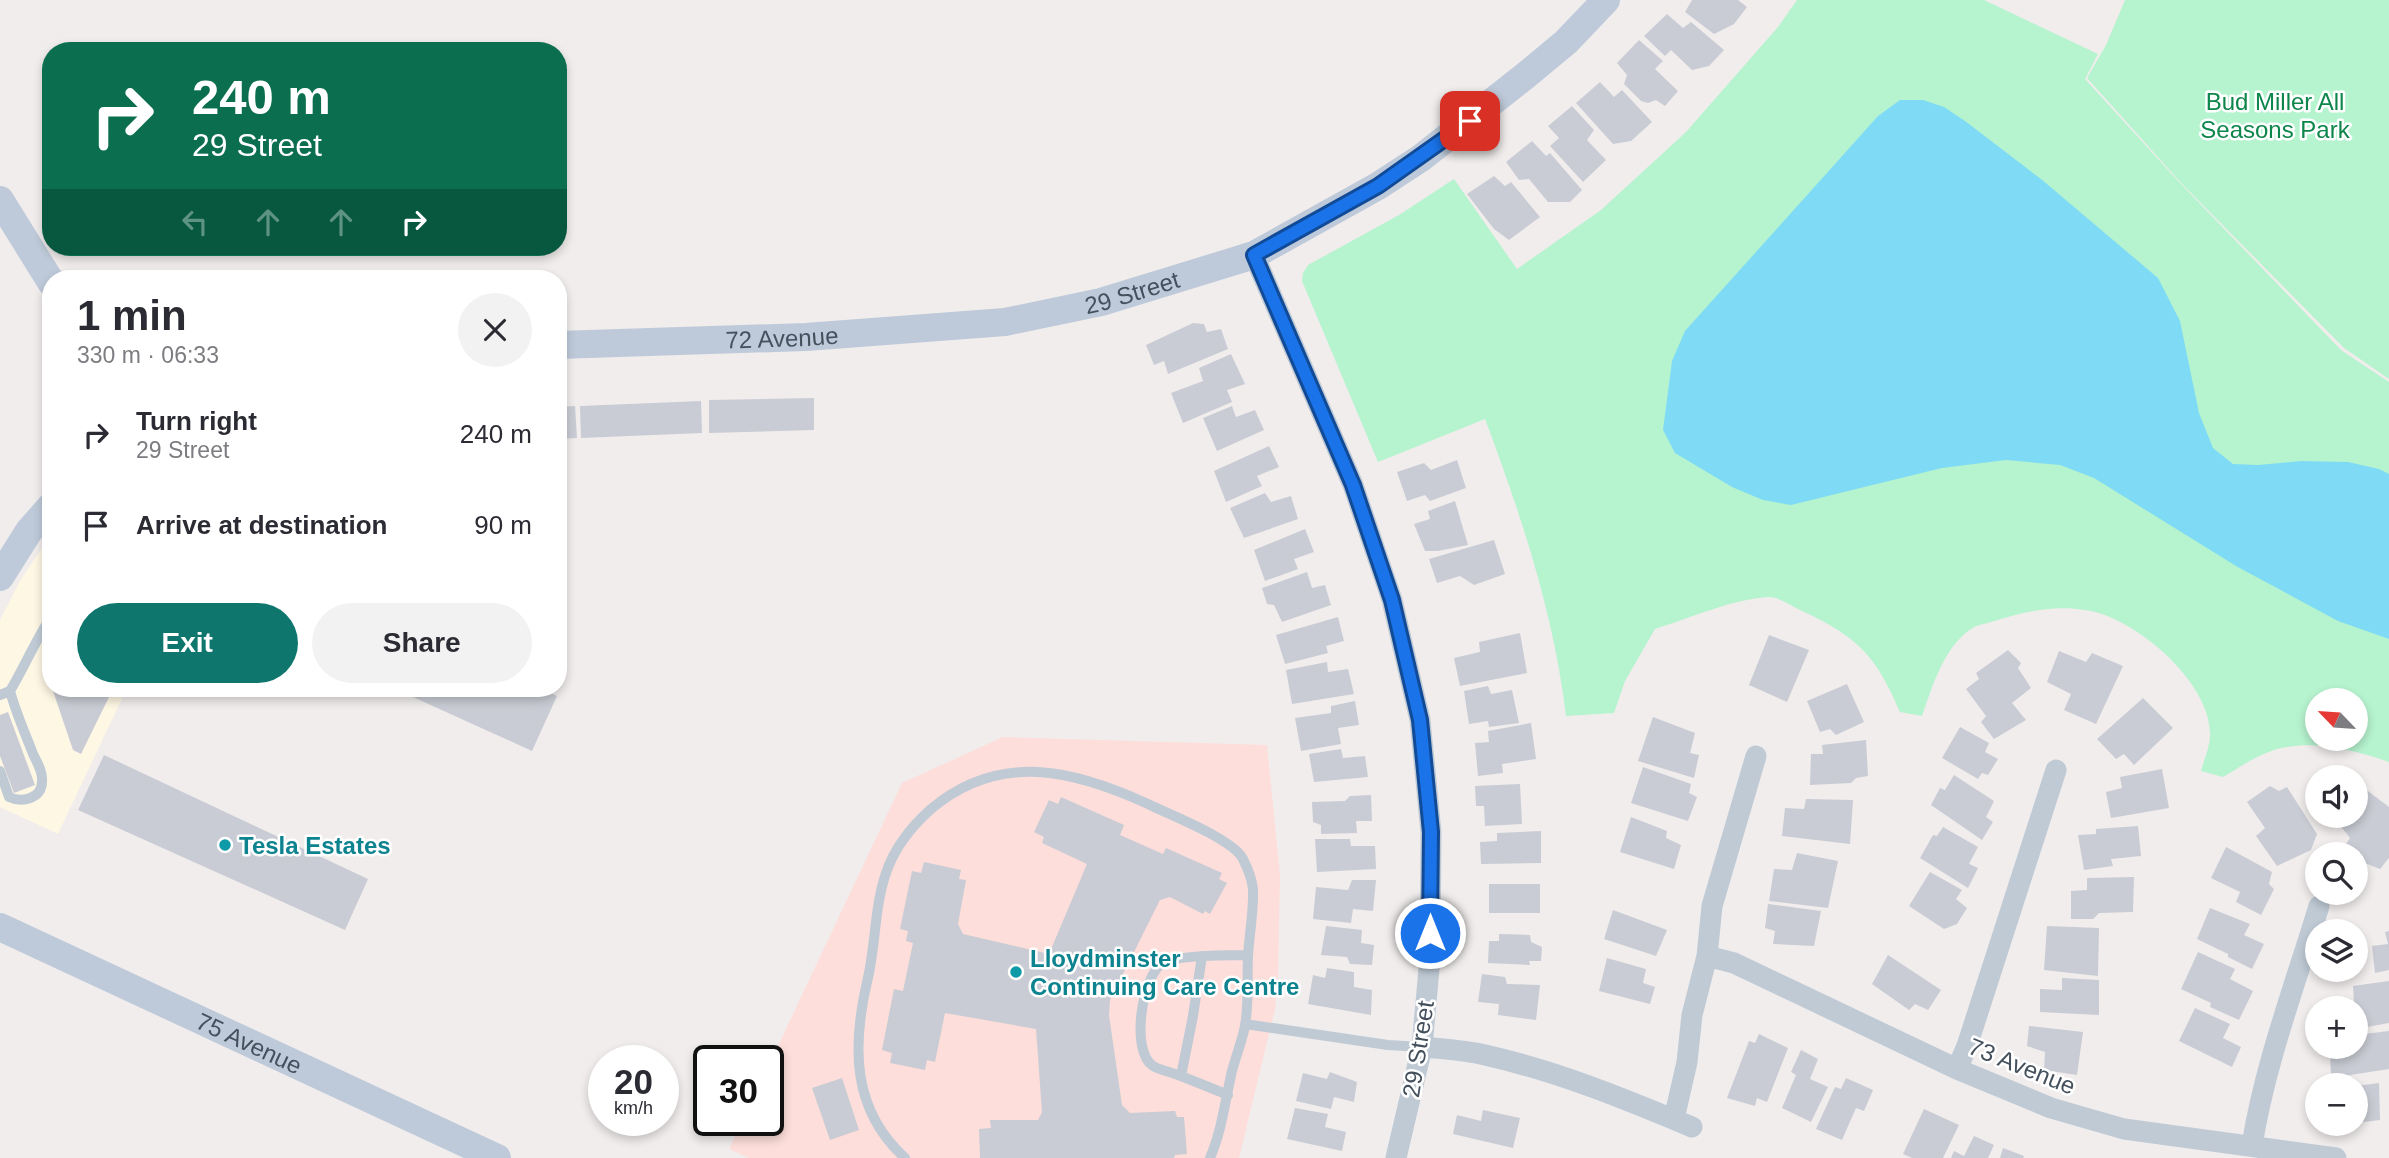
<!DOCTYPE html>
<html lang="en">
<head>
<meta charset="utf-8">
<style>
	body { margin:0; font-family:Arial,sans-serif; background:#f2f2f3; color:#2b2b33; height:100vh; display:flex; flex-direction:column; font-size:26px; white-space:nowrap }
	* { box-sizing:border-box; margin:0 }
	p { font-size:23px; color:#7c7c81 }
	.icon { flex:none; width:38px; height:38px; fill:none; stroke:currentColor; stroke-width:2; stroke-linecap:round; stroke-linejoin:round }
	.map { position:relative; flex:1; overflow:hidden }
	.panel { position:absolute; left:42px; top:270px; width:525px; height:427px; display:flex; flex-direction:column; background:#fff; border-radius:28px; box-shadow:0 4px 10px #0003 }
	.panel>* { flex:none }
	.hud { position:absolute; left:42px; top:42px; width:525px; height:214px; border-radius:28px; box-shadow:0 4px 10px #0003; background:#0b6e4f; color:#fff; overflow:hidden }
	.needle { width:46px; rotate:295deg }
	.buttons { position:absolute; left:2305px; top:688px; display:grid; gap:14px }
	.buttons a { display:grid; place-items:center; width:63px; height:63px; border-radius:50%; background:#fff; box-shadow:0 4px 10px #0003; font-size:35px }
	.speed { position:absolute; left:588px; top:1045px; display:flex; gap:14px; font-size:35px; font-weight:700; text-align:center }
	.speed>* { display:grid; place-content:center; width:91px; height:91px; border-radius:50%; background:#fff; box-shadow:0 4px 10px #0003; line-height:1 }
	.speed small { font-size:18px; font-weight:400 }
	.speed .limit { border:4px solid #111; border-radius:10px; background:#fff; color:#111 }
	.pin { position:absolute; display:grid; place-items:center; width:60px; height:60px; color:#fff; margin:-30px; border-radius:14px; box-shadow:0 4px 10px #0006 }
	.me { position:absolute; width:77px; margin:-38px; rotate:0deg; stroke-linejoin:round; filter:drop-shadow(0 0 5px #0008) }
	.turn { display:flex; align-items:center; gap:24px; height:147px; padding:0 35px; font-size:32px }
	.turn .icon { width:91px; height:91px; stroke-width:2.5 }
	.turn b { display:block; font-size:49px; line-height:60px }
	.lanes { display:flex; align-items:center; height:66px; padding:0 35px; background:#0003; justify-content:center; gap:35px; direction:ltr }
	.lanes .off { opacity:.35 }
	.round { display:grid; place-items:center; flex:none; width:74px; height:74px; border-radius:37px; background:#f2f2f3 }
	.summary { display:flex; align-items:center; justify-content:space-between; height:119px; padding:0 35px }
	h1 { font-size:42px; font-weight:600; line-height:52px }
	.cta { display:flex; gap:14px; margin-top:auto; padding:14px 35px }
	.cta a { flex:1; height:80px; border-radius:42px; background:#0f766e; color:#fff; font-size:28px; font-weight:600; line-height:80px; text-align:center }
	.cta a+a { background:#f2f2f3; color:#2b2b33 }
	ul { padding:0; list-style:none }
	li { display:flex; align-items:center; gap:21px; height:91px; padding:0 35px }
	li div { flex:1 }
	li b { display:block; font-size:26px }
	li em { font-style:normal }
	.map>svg:first-child { display:block }
	.commercial { fill:#fef7e4 }
	.medical { fill:#fddeda }
	.green { fill:#b6f3cf; fill-rule:evenodd }
	.water { fill:#7fdbf5 }
	.building { fill:#c9ccd4 }
	.lines { fill:none; stroke-linecap:round; stroke-linejoin:round }
	.lane { stroke:#bfcad5; stroke-width:10 }
	.street { stroke:#bfcad5; stroke-width:21 }
	.secondary { stroke:#becad9; stroke-width:28 }
	.route-casing { stroke:#114b97; stroke-width:18 }
	.route { stroke:#1a73e8; stroke-width:12 }
	.culture-dot { fill:#0f9aa8; stroke:#fff; stroke-width:2.5 }
	.labels { text-anchor:middle; dominant-baseline:central; stroke-width:5; stroke-linejoin:round; paint-order:stroke }
	.park-label { font-size:24px; fill:#0d864b; stroke:#fff }
	.street-label { font-size:24px; fill:#44515d; stroke:#fff }
	.culture-label { font-size:24px; font-weight:bold; fill:#0d838f; stroke:#fff; text-anchor:start }
</style>
</head>
<body>
<div class="map">
<svg width="2389" height="1158" viewBox="0 0 2389 1158">
	<rect width="100%" height="100%" fill="#f1eded"/>
	<path class="commercial" d="M51,535v153h76l-69,146 -58,-27v-187l21,-41z"/>
	<path class="medical" d="M1003,737l264,8 13,130 -2,107 -3,27 -36,149h-490l-20,-9 14,-29h25v-53l134,-284z"/>
	<path class="green" d="M1797,0h187l114,54 -13,25 96,105 160,166 48,32v380c-31,-11 -69,-21 -102,-15 -23,3 -45,19 -64,30l-22,-6c3,-11 9,-25 9,-36 2,-52 -76,-119 -125,-125 -32,-5 -63,2 -94,12 -6,2 -15,3 -20,7 -27,18 -39,58 -49,87l-22,-4c-25,-59 -44,-76 -102,-103 -8,-4 -20,-12 -29,-12 -36,2 -79,21 -114,32l-30,52 -11,32 -48,3c-12,-102 -45,-201 -81,-297l-107,43 -76,-181 1,-8 5,-8 91,-50 55,-36 63,90 84,-59 85,-78 92,-105zM2317,700h39v38h-39z
		M2125,0h264v379l-45,-31 -162,-164 -95,-106 19,-33z"/>
	<path class="water" d="M1900,100h23l21,7 21,14 76,58 117,99 22,43 19,92 14,35 20,16 25,1 43,-4 47,1 31,7 10,5v165l-51,-18 -102,-55 -142,-88 -34,-13 -54,-5 -64,8 -151,37 -28,-5 -31,-13 -57,-34 -12,-23 9,-69 13,-30 193,-215z"/>
	<path class="building" d="M1692,0h46l9,7 -13,17 -20,10 -29,-22z
		M1667,14l16,14 8,-6 33,28 -15,16 -17,4 -21,-20 -6,6 -21,-20z
		M1639,40l24,21 -8,8 23,22 -13,15 -9,-6 -8,3 -7,-2 -17,-17 3,-9 -10,-12z
		M1600,82l14,15 8,-7 30,32 -21,19 -18,3 -37,-41z
		M1572,106l22,24 -7,10 19,20 -23,22 -33,-36 9,-8 -11,-12z
		M1532,141l14,15 4,-3 32,37 -12,12h-22l-19,-23 -10,1 -13,-18z
		M1494,176l11,10 6,-4 29,35 -31,23 -15,-11 -27,-35z
		M1193,323l11,1 3,8 14,-3 7,20 -60,25 -4,-13 -10,4 -8,-20z
		M1231,354l14,30 -18,6 5,12 -49,21 -12,-30 32,-12 -4,-13z
		M814,398v32l-105,3v-33z
		M701,401l1,32 -121,5 -1,-32z
		M575,406l2,32 -19,1v-32z
		M1232,406l4,11 19,-7 9,20 -47,21 -14,-33z
		M1269,446l10,21 -22,9 5,10 -36,16 -12,-31z
		M1457,460l9,28 -36,13 -5,-6 -18,6 -10,-29 27,-9 7,7z
		M1265,493l6,9 20,-6 7,23 -54,19 -14,-30z
		M1455,501l13,44 -30,6h-13l-11,-27 16,-5 -2,-8z
		M1305,529l9,23 -20,7 4,10 -33,12 -11,-31z
		M1494,540l11,34 -31,11 -14,-9 -23,7 -8,-24z
		M1307,572l5,16 13,-3 6,20 -49,17 -8,-17 -7,-1 -5,-16z
		M1338,617l6,24 -18,5 2,7 -43,11 -9,-29z
		M1520,633l7,40 -67,13 -6,-28 26,-6 -1,-10z
		M1769,635l40,15 -22,52 -38,-17z
		M2008,650l13,13 -3,5 13,20 -19,15 14,17 -32,19 -13,-17 5,-6 -20,-27 13,-10 -3,-6z
		M2059,651l27,11 6,-9 31,13 -27,58 -32,-14 7,-16 -24,-12z
		M1327,662l1,10 20,-3 6,25 -62,10 -6,-34z
		M1847,684l17,38 -28,13 -6,-6 -10,3 -13,-31z
		M1488,686l3,8 21,-4 7,33 -30,4 -1,-6 -19,3 -5,-33z
		M52,688h41l17,7 -29,59 -8,-4z
		M393,688h146l18,8 -25,55z
		M2143,698l30,30 -39,37 -10,-11 -8,5 -19,-20z
		M1355,701l4,24 -21,3 3,16 -40,7 -6,-33 36,-5v-7z
		M8,712l27,73 -21,8 -14,-37v-41z
		M1653,717l42,16 -5,20 9,2 -5,23 -56,-17z
		M1531,723l5,36 -34,5 1,9 -25,3 -3,-33 14,-1 -1,-11z
		M1960,727l29,16 -4,9 13,7 -10,16 -6,-2 -4,6 -36,-21z
		M1866,740l2,36 -12,2 -5,5 -41,2 1,-31h12l-1,-9z
		M1341,749l2,9 22,-2 3,21 -54,5 -5,-28z
		M104,755l264,124 -23,51 -267,-120z
		M1643,767l48,17 -2,9 8,4 -9,24 -57,-18z
		M2162,769l7,39 -58,10 -5,-26 16,-4 -2,-11z
		M1954,775l40,26 -8,16 7,5 -11,18 -51,-35 9,-17 5,2z
		M1520,784l2,40 -37,2 -1,-20h-8l-1,-20z
		M2360,785l29,22v51l-9,11 -18,-7 -6,-8 -12,-7 6,-9 -16,-20 2,-2h20v-25z
		M2270,786l9,5 8,-4 30,47 -6,16 -34,16 -21,-30 9,-8 -18,-26z
		M1371,795l1,26h-16l1,12 -36,1v-9l-8,-3 -1,-20 33,-1 5,-5z
		M1061,797l63,28 -4,10 43,19 3,-6 56,25 -3,6 8,4 -17,31 -5,-3 -2,3 -33,-17 -10,3 -50,100 -1,15 13,90 8,8 45,-2 2,6h7l3,37 -12,1 -1,3h-194l-1,-29 12,-1 -1,-8h48l4,-8 -6,-83 -91,-16 -10,49 -8,-2 -2,10 -35,-7 2,-10 -10,-3 12,-61 9,2 10,-48 -7,-2 2,-10 -8,-2 12,-58 9,2 3,-11 37,8 -2,9 7,1 -8,44 5,10 86,20 38,-90 -45,-21 2,-6 -10,-5 15,-32 9,4z
		M1806,799l47,1 -3,44 -68,-8 3,-28 19,1z
		M1631,817l36,14 -1,7 15,7 -7,24 -54,-17z
		M2138,826l3,30 -30,3 2,7 -29,4 -6,-35 18,-1v-5z
		M1943,827l35,20 -9,17 9,4 -10,20 -48,-30 13,-23 4,1z
		M1541,831v32l-60,1 -1,-22 17,-1v-8z
		M1315,839h35l1,7h24l1,23 -59,3z
		M2226,847l46,25 -3,12 5,5 -13,26 -25,-13 4,-10 -29,-14z
		M1797,853l41,8 -10,47 -59,-7 5,-32 18,1z
		M1930,872l32,18 -6,9 11,9 -10,16 -13,5 -35,-23z
		M2134,877l-1,35 -34,1 -6,6h-22v-28l16,-1v-12z
		M1352,880h24l-3,31 -20,-2 -2,14 -38,-4 3,-32 32,3z
		M1489,884h51v29h-51z
		M1768,904l53,7 -7,35 -41,-2 2,-13 -10,-3z
		M2210,908l40,16 -6,11 20,9 -12,25 -24,-12v-3l-31,-15z
		M1613,910l54,20 -11,26 -52,-17z
		M1326,926l36,4 -1,13 13,2 -2,20 -22,-1 -3,-7 -26,-2z
		M2047,926l52,2 -1,48 -54,-6z
		M2389,931v39l-14,3 -3,-27 16,-2 -3,-12z
		M1499,934l31,1 1,7 11,5 -1,14h-12l1,4 -42,-2 1,-22h10z
		M2198,952l37,17 -5,10 23,12 -14,29 -29,-13 1,-4 -30,-14z
		M1888,955l53,35 -13,20 -13,-6 -6,6 -37,-26z
		M1607,958l39,11 -3,14 12,4 -5,17 -51,-13z
		M1327,968l27,4v15l18,3 -1,25 -63,-11 5,-29 12,3z
		M1482,974l23,3 2,7 33,1 -4,35 -38,-5 1,-11 -21,-2z
		M2062,978l37,2v35l-59,-3v-23l22,1z
		M2389,981v42l-33,6v-21h-11l-1,-5 10,-1 -1,-16z
		M2195,1008l35,16 -7,14 18,9 -9,20 -53,-26z
		M2029,1026l54,6 -6,43 -33,-5 1,-18 -18,-6z
		M2389,1031v38l-58,9 -1,-29 26,-3v-11z
		M1759,1034l29,14 -21,54 -10,-4 -2,8 -28,-8 22,-57 6,2z
		M1801,1050l17,9 -8,20 18,8 -17,35 -29,-14 14,-33 -5,-3z
		M1330,1072l27,10 -3,20 -20,-5 -3,12 -35,-8 7,-28 24,6z
		M842,1078l17,52 -29,10 -18,-52z
		M1846,1078l27,12 -9,21 -8,-3 -14,32 -26,-11 19,-42 6,2z
		M2379,1083l1,37 -24,3v-37z
		M1295,1108l33,6 -3,13 21,5 -4,19 -55,-12z
		M1924,1109l35,16 -16,33h-31l-9,-4z
		M1483,1110l37,8 -7,30 -60,-14 4,-19 24,6z
		M1974,1136l20,9 -6,13h-37l3,-7 10,5z
		M2003,1148l21,8 -1,2h-23z"/>
	<g class="lines">
		<path class="lane" d="M10,691c15,-25 25,-50 41,-74
			M0,695l10,-4c6,22 15,42 23,63 4,8 10,18 9,27 0,18 -20,22 -33,16l-9,-26
			M1245,1024l143,21 34,2
			M1181,1076l12,-60 9,-60
			M1228,1095c-17,-7 -34,-14 -50,-20 -8,-3 -18,-5 -25,-9 -23,-15 -11,-91 10,-103 13,-8 68,-8 85,-8
			M905,1158c-53,-48 -53,-111 -38,-176 9,-36 7,-74 19,-109 8,-24 26,-47 45,-64 69,-58 143,-39 217,-5 22,11 85,35 95,55 4,8 9,20 10,30 1,22 -4,46 -5,68 -1,22 1,47 -3,69 -3,15 -9,30 -13,45 -7,30 -10,59 -22,87"/>
		<path class="street" d="M1254,255l99,230 39,115 28,120 11,112 -1,126 -8,89 -26,111
			M1707,956l27,7 223,106 94,39 73,21 212,29
			M1422,1047c21,2 43,3 63,8 72,16 140,44 207,72
			M1957,1069l10,-23 89,-276
			M1674,1119l13,-57 5,-47 15,-59 5,-50 44,-150
			M2252,1145c13,-81 43,-160 67,-239"/>
		<g class="secondary">
			<path d="M0,200l51,82"/>
			<path id="s1" d="M558,345l248,-8 199,-15 96,-20 153,-47 124,-69 43,-28 104,-82 41,-34 40,-42"/>
			<path d="M0,577l29,-46 22,-25"/>
			<path id="s2" d="M0,927l497,231"/>
		</g>
	</g>
	<g class="lines">
		<defs>
			<path id="route" d="M1430,933l1,-101 -11,-112 -28,-120 -39,-115 -99,-230 124,-69 92,-65"/>
		</defs>
		<use href="#route" class="route-casing"/>
		<use href="#route" class="route"/>
	</g>
	<g class="culture-dot">
		<circle cx="225" cy="845" r="7"/>
		<circle cx="1016" cy="972" r="7"/>
	</g>
	<g class="labels">
		<g class="park-label">
			<text x="2275" y="101">Bud Miller All<tspan x="2275" dy="28">Seasons Park</tspan></text>
		</g>
		<g class="street-label">
			<text stroke="none"><textPath href="#s1" startOffset="578">29 Street</textPath></text>
			<text stroke="none"><textPath href="#s1" startOffset="224">72 Avenue</textPath></text>
			<text stroke="none"><textPath href="#s2" startOffset="275">75 Avenue</textPath></text>
			<text transform="translate(1418 1049) rotate(-81)">29 Street</text>
			<text transform="translate(2022 1066) rotate(22)">73 Avenue</text>
		</g>
		<g class="culture-label">
			<text x="239" y="845">Tesla Estates</text>
			<text x="1030" y="958">Lloydminster<tspan x="1030" dy="28">Continuing Care Centre</tspan></text>
		</g>
	</g>
</svg>
<div class="buttons">
<a><svg class="needle" viewBox="-14 -14 28 28"><path d="M0-13l5 13h-10z" fill="#e53935"/><path d="M0 13l5-13h-10z" fill="#7c7c81"/></svg></a>
<a><svg class="icon" aria-label="sound" viewBox="0 0 24 24"><path d="M4 9h4l5-4v14l-5-4H4zM17 9q2 3 0 6"/></svg></a>
<a><svg class="icon" aria-label="search" viewBox="0 0 24 24"><circle cx="10" cy="10" r="6"/><path d="M15 15l6 6"/></svg></a>
<a><svg class="icon" aria-label="layers" viewBox="0 0 24 24"><path d="M12 4l9 5-9 5-9-5zM3 14l9 5 9-5"/></svg></a>
<a>+</a>
<a>−</a>
</div>
<div class="speed"><div>20<small>km/h</small></div><div class="limit">30</div></div>
<div class="pin" style="left:1470px;top:121px;background:#d93025"><svg class="icon" aria-label="arrive" viewBox="0 0 24 24"><path d="M6 21V4h12l-3 4 3 4H6"/></svg></div>
<svg class="me" style="left:1430px;top:933px" viewBox="-20 -20 40 40"><circle r="17" fill="#1a73e8" stroke="#fff" stroke-width="3"/><path d="M0-11L8 9 0 5-8 9z" fill="#fff"/></svg>
<div class="hud">
<div class="turn"><svg class="icon" aria-label="right" viewBox="0 0 24 24"><path d="M7 20v-9h11M14 6l5 5-5 5"/></svg><div><b>240 m</b>29 Street</div></div>
<div class="lanes"><svg class="icon off" aria-label="left" viewBox="0 0 24 24"><path d="M17 20v-9H6M10 6l-5 5 5 5"/></svg><svg class="icon off" aria-label="ahead" viewBox="0 0 24 24"><path d="M12 20V5M6 11l6-6 6 6"/></svg><svg class="icon off" aria-label="ahead" viewBox="0 0 24 24"><path d="M12 20V5M6 11l6-6 6 6"/></svg><svg class="icon" aria-label="right" viewBox="0 0 24 24"><path d="M7 20v-9h11M14 6l5 5-5 5"/></svg></div>
</div>
<section class="panel">
<div class="summary"><div><h1>1 min</h1><p>330 m · 06:33</p></div><a class="round"><svg class="icon" aria-label="close" viewBox="0 0 24 24"><path d="M6 6l12 12M18 6L6 18"/></svg></a></div>
<ul>
<li><svg class="icon" aria-label="right" viewBox="0 0 24 24"><path d="M7 20v-9h11M14 6l5 5-5 5"/></svg><div><b>Turn right</b><p>29 Street</p></div><em>240 m</em></li>
<li><svg class="icon" aria-label="arrive" viewBox="0 0 24 24"><path d="M6 21V4h12l-3 4 3 4H6"/></svg><div><b>Arrive at destination</b></div><em>90 m</em></li>
</ul>
<div class="cta"><a>Exit</a><a>Share</a></div>
</section>
</div>
</body>
</html>
